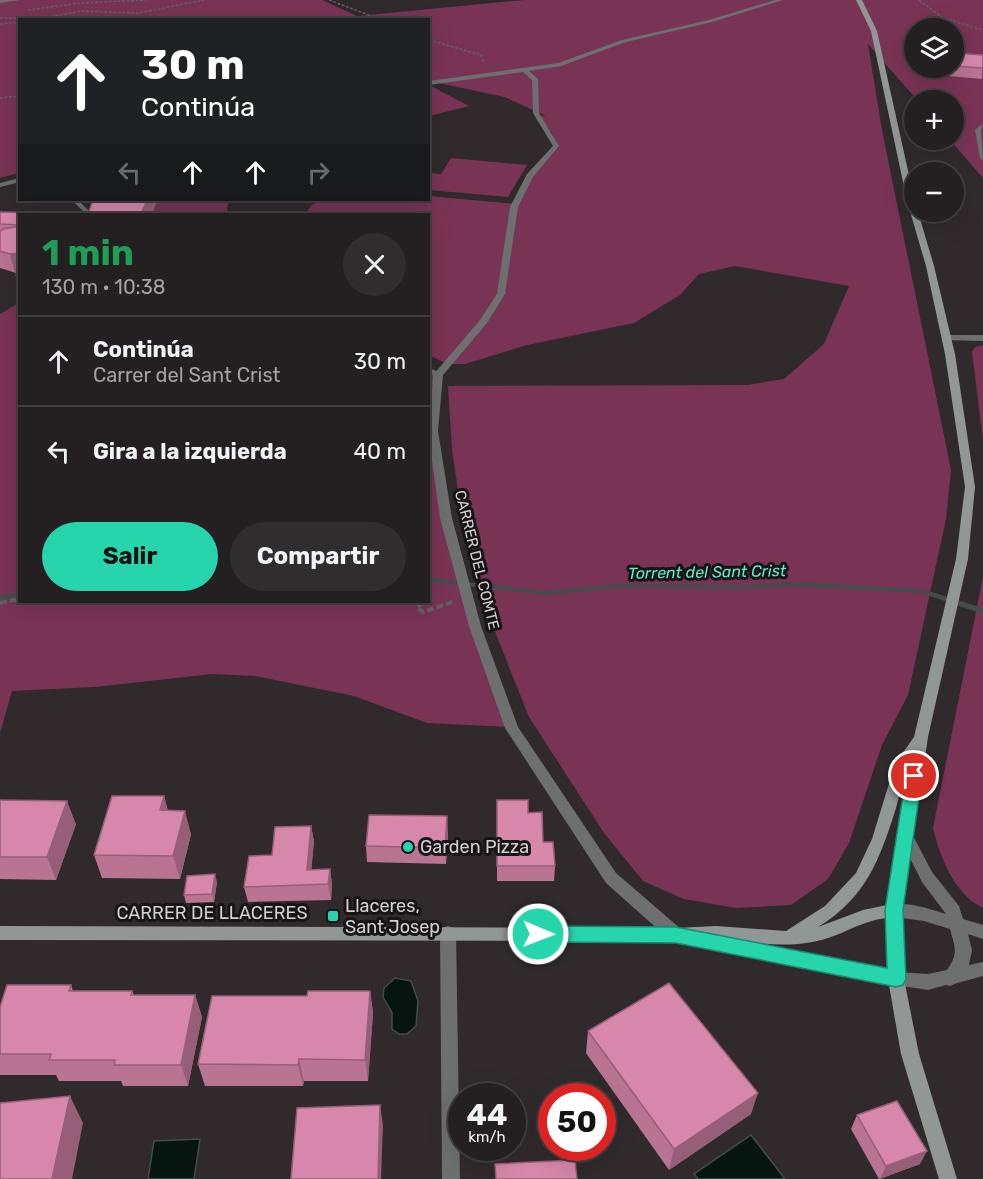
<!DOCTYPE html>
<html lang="es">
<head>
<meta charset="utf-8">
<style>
	body { margin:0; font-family:Rubik,sans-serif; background:#302d2f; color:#f1f3f6; height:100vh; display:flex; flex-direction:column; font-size:22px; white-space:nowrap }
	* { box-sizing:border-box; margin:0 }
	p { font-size:20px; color:#a3a3a5 }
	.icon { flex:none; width:33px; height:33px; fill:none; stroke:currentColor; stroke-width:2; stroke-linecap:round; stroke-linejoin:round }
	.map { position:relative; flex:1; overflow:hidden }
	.details { position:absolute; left:18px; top:213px; width:412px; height:390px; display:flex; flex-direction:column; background:#242022; border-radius:0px; box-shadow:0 6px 24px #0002,0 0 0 2px #413e40 }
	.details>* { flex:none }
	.hud { position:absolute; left:18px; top:18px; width:412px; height:183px; border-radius:0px; box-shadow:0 6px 24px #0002,0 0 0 2px #413e40; background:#202124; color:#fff; overflow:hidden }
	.fabs { position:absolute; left:904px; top:18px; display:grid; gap:12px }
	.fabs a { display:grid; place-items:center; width:60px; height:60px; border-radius:50%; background:#242022; box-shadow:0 6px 24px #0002,0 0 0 2px #413e40; font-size:30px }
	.speed { position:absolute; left:448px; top:1083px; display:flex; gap:12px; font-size:30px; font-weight:700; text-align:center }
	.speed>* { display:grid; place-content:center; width:78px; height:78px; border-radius:50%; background:#242022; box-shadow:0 6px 24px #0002,0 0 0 2px #413e40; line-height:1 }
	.speed small { font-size:15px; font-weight:400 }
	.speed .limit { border:9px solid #d22; background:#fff; color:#111 }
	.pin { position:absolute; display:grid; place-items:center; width:51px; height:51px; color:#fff; margin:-26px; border:3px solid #fff; border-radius:50%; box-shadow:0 2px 6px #0007 }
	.me { position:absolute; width:66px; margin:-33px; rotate:91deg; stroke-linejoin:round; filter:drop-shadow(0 0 4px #0008) }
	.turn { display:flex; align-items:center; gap:21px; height:126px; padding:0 24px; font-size:27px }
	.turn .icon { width:78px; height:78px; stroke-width:2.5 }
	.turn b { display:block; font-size:42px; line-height:51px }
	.lanes { display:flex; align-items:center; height:57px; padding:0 24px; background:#0003; justify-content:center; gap:30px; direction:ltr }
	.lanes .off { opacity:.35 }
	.round { display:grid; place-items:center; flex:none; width:63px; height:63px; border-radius:32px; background:#302d2f }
	.head { display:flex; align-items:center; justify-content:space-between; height:102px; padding:0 24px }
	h1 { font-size:36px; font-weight:700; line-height:45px; color:#1e9e55 }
	.cta { display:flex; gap:12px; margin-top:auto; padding:12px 24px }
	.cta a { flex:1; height:69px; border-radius:36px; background:#27d5ad; color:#111; font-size:24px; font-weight:700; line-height:69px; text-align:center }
	.cta a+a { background:#302d2f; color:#f1f3f6 }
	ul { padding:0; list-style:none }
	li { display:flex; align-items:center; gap:18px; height:90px; padding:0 24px; border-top:2px solid #413e40 }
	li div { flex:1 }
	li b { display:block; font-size:22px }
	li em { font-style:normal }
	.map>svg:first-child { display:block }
	.green { fill:#793355; fill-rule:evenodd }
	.water { fill:#071511; stroke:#444d4b; stroke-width:1.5 }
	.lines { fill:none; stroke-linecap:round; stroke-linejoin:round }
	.stream { fill:#444d4b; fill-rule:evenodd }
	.path-far1 { stroke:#655f62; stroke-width:1.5; stroke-dasharray:3 1.5; stroke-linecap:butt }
	.path { stroke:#655f62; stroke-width:4; stroke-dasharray:7 3; stroke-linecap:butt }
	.lane { fill:#6d706f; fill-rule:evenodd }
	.street { fill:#6d706f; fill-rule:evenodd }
	.secondary { fill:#919795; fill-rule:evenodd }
	.wall { fill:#b97492 }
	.shaded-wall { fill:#965e77 }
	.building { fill:#d787aa; stroke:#965e77; stroke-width:1.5 }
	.route { fill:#27d5ad; stroke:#198a70; stroke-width:1.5 }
	.poi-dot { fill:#27d5ad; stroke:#171415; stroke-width:2 }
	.labels { text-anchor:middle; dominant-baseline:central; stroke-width:6; stroke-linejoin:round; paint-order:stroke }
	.street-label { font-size:15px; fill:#d4d0d1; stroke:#171415 }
	.water-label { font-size:16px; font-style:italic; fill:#5defc8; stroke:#171415 }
	.near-poi-label { font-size:18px; fill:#d4d0d1; stroke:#171415; text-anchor:start }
	.near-street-label { font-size:18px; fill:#d4d0d1; stroke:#171415 }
</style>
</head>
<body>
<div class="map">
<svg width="983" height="1179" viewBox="0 0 983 1179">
	<rect width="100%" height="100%" fill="#302a2d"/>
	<path class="green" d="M0,0h322l35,16 167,-16h459v178l-33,-38h4v-40h-37l-49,-56 14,86 69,340 -5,49 -38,176 -26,50 -33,98 -21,36 -37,26 -55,3 -52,-9 -41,-18 -39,-48 -75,-116 -39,-98 -28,-102 -10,-67 -4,-64 299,-1 37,-6 40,-35 25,-58 -114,-20 -36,8 -19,21 -46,28 -107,22 -62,19h-18l-18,-9v-141h-124l7,-9 10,-5h107v-4l87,8 14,-28 26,-30 -4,-13 -16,-18 10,1 -41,-19 -76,-16v-61h-409l-1,153 -19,5zM915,28h39v40h-39z
		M429,87h4l36,19 -40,10z
		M451,158l76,7 -19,32 -79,-7v-17l12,1z
		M229,200l-3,14h-74l5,-12z
		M19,303l1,299h409v-232l9,5 -5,56 13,86 66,210 -85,-4 -73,-27 -99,-20 -43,-2 -117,13 -83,4 -12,42v-419z
		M983,345v95l-11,-88 3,-5z
		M983,577v331c-29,-14 -43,-51 -50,-80z"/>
	<path class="water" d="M395,978l16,3 7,20 -2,25 -9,8h-8l-7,-5v-16l-9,-16 1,-9z
		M751,1135l34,44h-87l-4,-5z
		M200,1139l-6,40h-46l6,-38z"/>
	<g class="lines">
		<path class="stream" d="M429,578l119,13 71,-7 123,1 49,-3 131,7 61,19v6l-62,-21 -130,-7 -49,3 -123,-1 -71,7 -119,-13z
			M20,592v5l-20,4v-6z"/>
		<path class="path-far1" d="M329,0l53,20
			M919,0l24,18 40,12
			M28,10l53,-7 65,-3
			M0,18h35
			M48,18l83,2
			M33,20l49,-9 56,2 66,-13
			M0,24l20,-2
			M429,40l52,15 3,7
			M0,98l20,-2"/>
		<path class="path" d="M423,602l-6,6 6,4 29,-10
			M0,603l20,-4"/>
		<path class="lane" d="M72,200h6l14,14h-6z
			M429,368l12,5 1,2 -4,2 -9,-4z"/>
		<path class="street" d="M0,0h20l-20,3z
			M775,0h8l-71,22 -86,20 -65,24 -32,5 9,8 1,34 20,33 -26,31 -15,30 -13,87 -18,29 -44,52 -5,56 14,87 29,108 37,101 98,146 66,57 2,5 -2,5 -6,2 -6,-2 -64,-57 -101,-155 -36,-102 -29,-108 -11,-79 4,-64 47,-55 17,-26 13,-87 17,-33 26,-28 -20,-33 -1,-33 -9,-8 -94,13v-4l129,-18 64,-23 87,-20z
			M983,123l-2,7 2,30 -3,-2 -5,-28z
			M20,178v4l-20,5v-4z
			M946,335h37v6l-40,-1v-4z
			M905,828l5,2 22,42 27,34 4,13 20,6v14l-15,-5 4,16 -3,15 14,-3v14l-26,7 -7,3 -4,-1 -18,5 -38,-6 -2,-5 2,-5 6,-2 32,2 19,-4c12,-17 8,-22 3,-41l-26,-8 -36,-5 -2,-5 2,-5c18,-6 41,3 58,8l-24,-32 -24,-48 2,-4z
			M448,926l6,2 2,5 4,246h-18l-2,-246 2,-5z"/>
		<path class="secondary" d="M856,0h6l15,31 38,171v10h3l16,54 21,88 20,133 -7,72 -40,178 -26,174 2,68 15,75 38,125h-18l-38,-125 -12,-69 -195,-39 -6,-2 -1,-3 -687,-1v-14l676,2 40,-2 70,5 39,-25 31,-33 16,-34 23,-75 19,-27 42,-178 9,-72 -20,-133 -19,-88 -19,-65 -36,-170zM910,764l-23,141 -24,5 -45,17c48,-29 62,-68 78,-119 4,-14 7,-31 14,-44zM886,918l2,52 -141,-28c27,3 54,5 81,-4 19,-6 37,-18 58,-20z"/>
	</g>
	<path class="wall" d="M954,53l29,2 -1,24 -33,-3v-8h5z
		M93,200h92l-28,2z
		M0,212l20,2v74l-4,-13v-2l-16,-5z
		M164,796l4,15 23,23 -11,45 -78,-1 -8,-23z
		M0,800l76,24 -20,56 -56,-1z
		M497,800l31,13 27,53 -1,15h-57z
		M311,826l3,15 -3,29 19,-1 2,16 -1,15 -83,2 -4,-15 28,-32z
		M448,832l-2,32 -79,-2 -1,-16z
		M217,882l-3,20 -28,1 -2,-8z
		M71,985l2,6h59l2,4h61l7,22 -14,69h-65l-2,-5h-62l-3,-6h-56v-68z
		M370,991l3,22 -5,68h-64l-1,5h-98l-7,-22 109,-68z
		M588,1031l163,83 -82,56 -83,-117z
		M857,1115l63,49 -41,15 -28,-50z"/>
	<path class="shaded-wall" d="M147,200h9l1,2 -5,12h-11z
		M20,253v20h-5l-5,-19z
		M164,796l6,23 -10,-9z
		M67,801l9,23 -20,56 -9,-23z
		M185,811l6,23 -11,45 -7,-23z
		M447,816l1,16 -2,32 -1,-16z
		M311,826l3,15 -4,44 -3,-15z
		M330,869l2,16 -1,15 -3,-16z
		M215,874l2,8 -3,20 -2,-8z
		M370,991l3,22 -5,68 -3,-21z
		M195,995l7,22 -14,69 -7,-21z
		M299,1059l5,22 -1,5 -5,-21z
		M758,1093l-7,21 -82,56 5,-21z
		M70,1096l13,27 -11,56h-20z
		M380,1105l3,20 -2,54h-3z
		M927,1151l-7,13 -40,15 6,-13z"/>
	<path class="building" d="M954,53l29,2v13l-29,-2z
		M93,200h54l-6,14h-53z
		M0,212l42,1 -2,1h-20v11l-20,-1z
		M20,226v27l-10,1 -10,-3v-20l4,-2z
		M19,265l1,10h-4z
		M112,796h52l-4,14 25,1 -12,45 -79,-1z
		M0,800l67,1 -20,56h-47z
		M497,800h31v13l14,-1 1,30h10l2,24h-58z
		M369,815l78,1 -2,32 -79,-2z
		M311,826l-4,44 23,-1 -2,15 -84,3 5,-31 23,-1 3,-28z
		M215,874l-3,20 -28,1 3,-19z
		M669,983l89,110 -84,56 -86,-118z
		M7,985h64l-2,6h63l-1,4h64l-14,70h-67l1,-5h-66l2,-6h-51v-47z
		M308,991h62l-5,69 -66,-1 -1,6 -100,-1 14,-68h95z
		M70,1096l-18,83h-52v-76z
		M897,1101l30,50 -41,15 -29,-51z
		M380,1105l-2,74h-87l6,-71z
		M575,1160l2,19h-81l-1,-15z"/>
	<path class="route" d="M914,770l8,6 -19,134 3,69 -3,6 -7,2 -220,-44 -138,-1 -6,-3 -3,-5 3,-6 6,-2 138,1 211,41 -2,-58 21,-134z"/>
	<g class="poi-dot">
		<circle cx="408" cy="847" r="6"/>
		<rect x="327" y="910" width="12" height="12" rx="3"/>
	</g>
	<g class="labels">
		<g class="street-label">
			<text transform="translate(477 560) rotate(76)">CARRER DEL COMTE</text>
		</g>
		<g class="water-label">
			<text transform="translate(707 572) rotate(-1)">Torrent del Sant Crist</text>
		</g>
		<g class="near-poi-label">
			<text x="420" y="847">Garden Pizza</text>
			<text x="345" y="906">Llaceres,<tspan x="345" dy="21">Sant Josep</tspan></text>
		</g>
		<g class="near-street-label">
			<text x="212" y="913">CARRER DE LLACERES</text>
		</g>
	</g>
</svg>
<div class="fabs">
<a><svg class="icon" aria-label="layers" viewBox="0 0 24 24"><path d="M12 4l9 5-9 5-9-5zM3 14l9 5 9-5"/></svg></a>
<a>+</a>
<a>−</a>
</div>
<div class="speed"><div>44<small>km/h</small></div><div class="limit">50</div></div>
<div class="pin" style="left:914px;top:776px;background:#d93025"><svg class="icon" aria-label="arrive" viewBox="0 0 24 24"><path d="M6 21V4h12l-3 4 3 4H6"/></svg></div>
<svg class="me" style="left:538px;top:934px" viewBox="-20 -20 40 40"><circle r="17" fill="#27d5ad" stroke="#fff" stroke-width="3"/><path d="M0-11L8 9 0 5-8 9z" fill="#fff"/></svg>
<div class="hud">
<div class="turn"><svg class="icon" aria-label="ahead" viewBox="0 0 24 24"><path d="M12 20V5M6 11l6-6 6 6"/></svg><div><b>30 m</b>Continúa</div></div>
<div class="lanes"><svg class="icon off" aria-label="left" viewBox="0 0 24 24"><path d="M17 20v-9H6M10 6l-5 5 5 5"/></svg><svg class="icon" aria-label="ahead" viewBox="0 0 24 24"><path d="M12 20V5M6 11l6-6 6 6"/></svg><svg class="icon" aria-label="ahead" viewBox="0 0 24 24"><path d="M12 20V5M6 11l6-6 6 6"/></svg><svg class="icon off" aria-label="right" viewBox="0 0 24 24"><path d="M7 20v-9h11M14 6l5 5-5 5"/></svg></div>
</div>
<section class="details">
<div class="head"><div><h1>1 min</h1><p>130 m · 10:38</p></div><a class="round"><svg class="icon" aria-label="close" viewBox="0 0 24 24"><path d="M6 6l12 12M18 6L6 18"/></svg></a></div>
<ul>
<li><svg class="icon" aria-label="ahead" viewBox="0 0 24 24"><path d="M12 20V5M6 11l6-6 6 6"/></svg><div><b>Continúa</b><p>Carrer del Sant Crist</p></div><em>30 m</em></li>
<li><svg class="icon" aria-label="left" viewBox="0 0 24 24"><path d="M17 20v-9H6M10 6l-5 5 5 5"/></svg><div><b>Gira a la izquierda</b></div><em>40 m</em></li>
</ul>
<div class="cta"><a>Salir</a><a>Compartir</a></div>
</section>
</div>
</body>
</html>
